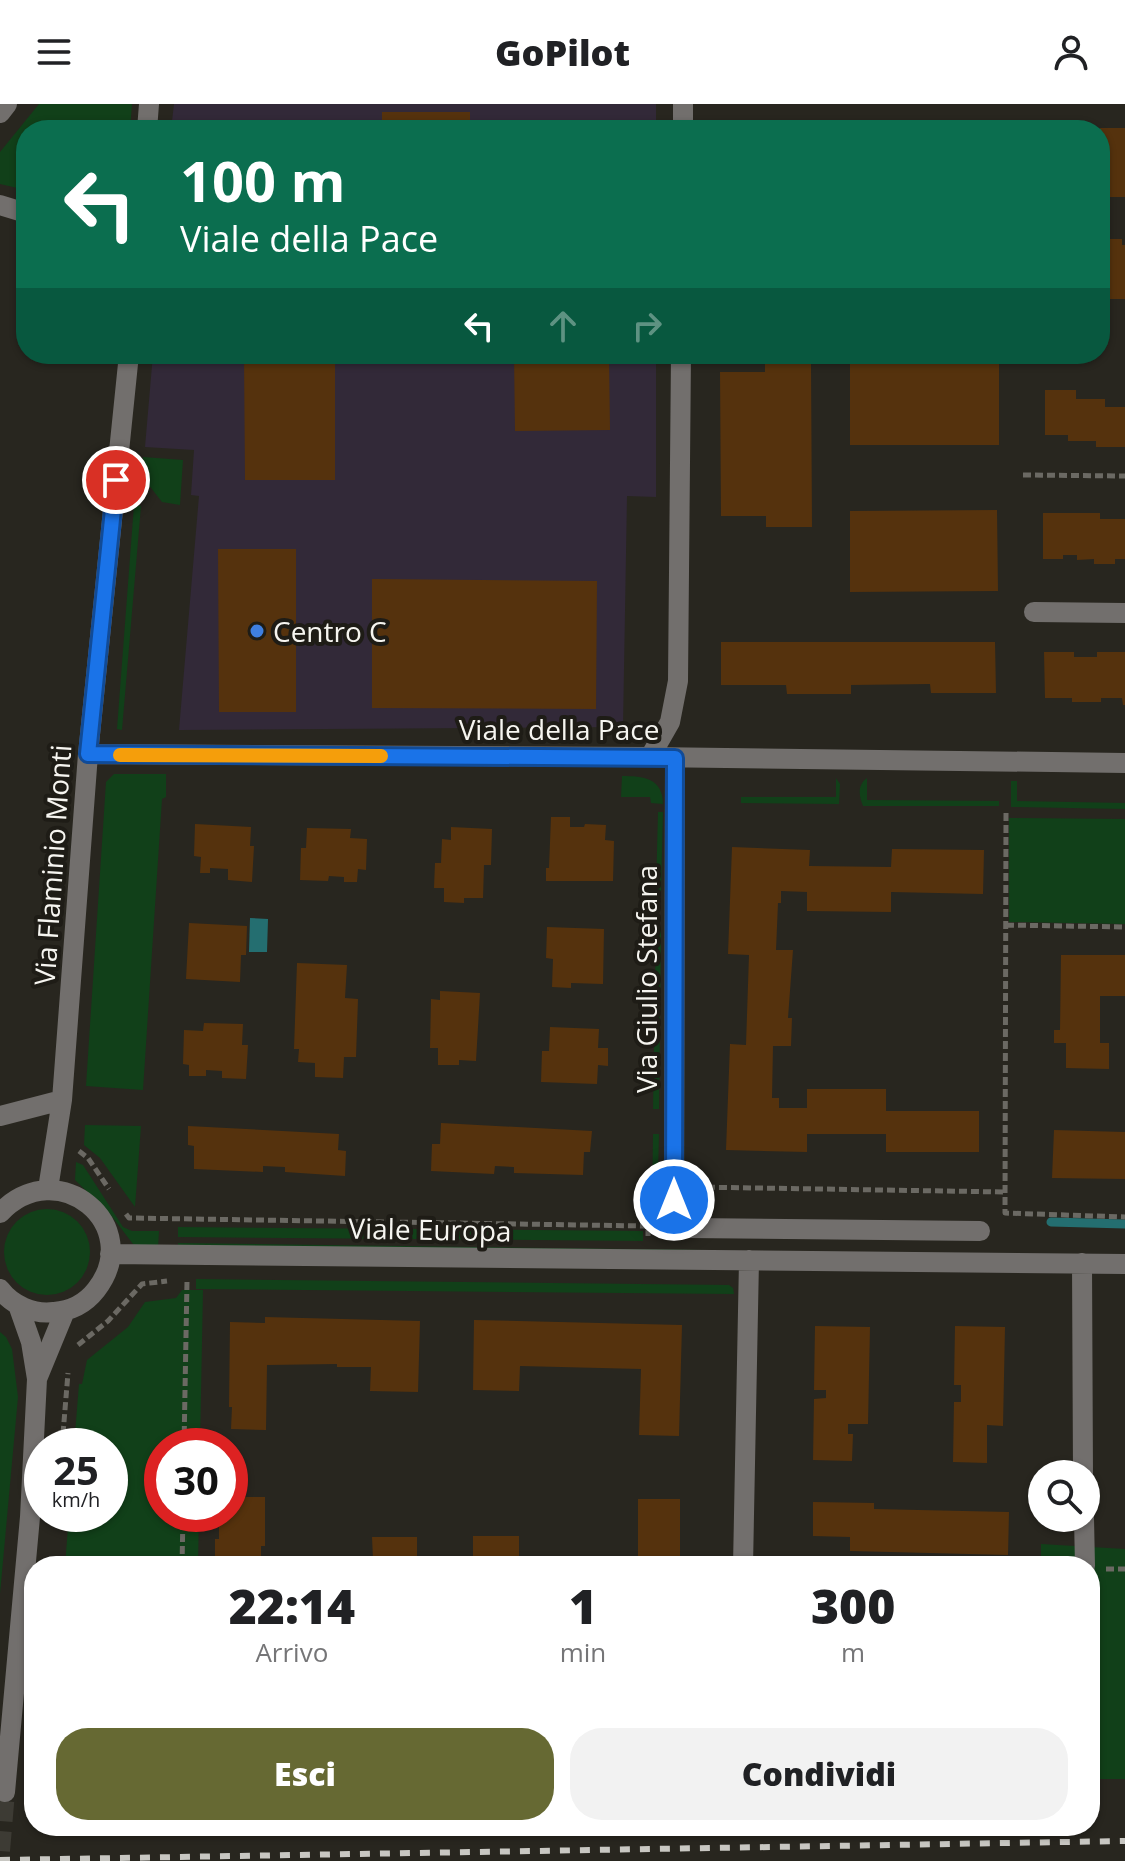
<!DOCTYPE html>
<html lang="it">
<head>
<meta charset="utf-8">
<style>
	body { margin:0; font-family:"Open Sans",sans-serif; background:#f2f2f2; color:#202124; height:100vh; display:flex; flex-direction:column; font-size:30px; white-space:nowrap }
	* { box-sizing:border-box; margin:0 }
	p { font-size:26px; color:#757577 }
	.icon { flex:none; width:44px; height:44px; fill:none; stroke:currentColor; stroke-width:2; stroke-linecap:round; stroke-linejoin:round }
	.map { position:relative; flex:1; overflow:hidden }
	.sheet { position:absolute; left:24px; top:1452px; width:1076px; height:280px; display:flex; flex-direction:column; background:#fff; border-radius:32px; box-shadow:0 2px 6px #0004 }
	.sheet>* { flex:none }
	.top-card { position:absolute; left:16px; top:16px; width:1094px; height:244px; border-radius:32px; box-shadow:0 2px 6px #0004; background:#0b6e4f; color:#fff; overflow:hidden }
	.tools { position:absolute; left:1028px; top:1356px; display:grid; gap:16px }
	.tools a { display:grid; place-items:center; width:72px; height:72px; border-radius:50%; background:#fff; box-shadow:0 2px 6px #0004; font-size:40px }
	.speed { position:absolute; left:24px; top:1324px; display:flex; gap:16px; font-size:40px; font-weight:700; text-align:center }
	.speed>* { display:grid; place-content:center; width:104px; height:104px; border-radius:50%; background:#fff; box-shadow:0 2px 6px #0004; line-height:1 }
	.speed small { font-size:20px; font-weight:400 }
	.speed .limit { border:12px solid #d22; background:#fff; color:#111 }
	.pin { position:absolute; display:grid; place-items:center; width:68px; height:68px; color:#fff; margin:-34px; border:4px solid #fff; border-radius:50%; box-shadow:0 2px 8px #0007 }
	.me { position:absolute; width:88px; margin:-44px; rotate:0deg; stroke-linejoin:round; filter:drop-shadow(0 0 6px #0008) }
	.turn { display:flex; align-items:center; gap:28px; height:168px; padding:0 32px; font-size:36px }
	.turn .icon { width:104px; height:104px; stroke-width:2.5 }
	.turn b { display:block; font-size:56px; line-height:68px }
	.lanes { display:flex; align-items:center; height:76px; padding:0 32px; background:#0003; justify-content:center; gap:40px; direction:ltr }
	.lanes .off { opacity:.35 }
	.eta { display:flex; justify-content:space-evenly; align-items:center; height:136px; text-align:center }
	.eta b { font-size:48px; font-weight:800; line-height:56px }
	.cta { display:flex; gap:16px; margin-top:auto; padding:16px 32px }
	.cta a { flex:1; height:92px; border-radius:32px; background:#666933; color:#fff; font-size:32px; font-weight:800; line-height:92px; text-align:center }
	.cta a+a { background:#f2f2f2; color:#202124 }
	header { display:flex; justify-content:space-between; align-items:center; height:104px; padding:0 32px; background:#fff; font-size:36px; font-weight:800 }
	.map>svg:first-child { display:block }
	.industrial { fill:#322938 }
	.green { fill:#114019 }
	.water { fill:#246e70 }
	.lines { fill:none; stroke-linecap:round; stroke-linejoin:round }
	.stream { stroke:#246e70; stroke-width:9 }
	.building { fill:#55320d }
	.minor-tunnel { stroke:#3d3b34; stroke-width:20; stroke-dasharray:20 10; stroke-linecap:butt }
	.path { stroke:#6b6963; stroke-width:5; stroke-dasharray:8 4; stroke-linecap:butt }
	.minor { stroke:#726f6d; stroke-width:20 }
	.rail { stroke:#c8c7c2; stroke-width:6; stroke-dasharray:10 10; stroke-linecap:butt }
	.route-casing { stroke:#114b97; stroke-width:20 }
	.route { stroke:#1a73e8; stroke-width:14 }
	.slow { stroke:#f59e0b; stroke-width:14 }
	.shop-dot { fill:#3f7fe0; stroke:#1e1c16; stroke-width:3 }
	.labels { text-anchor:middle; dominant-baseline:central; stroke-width:8; stroke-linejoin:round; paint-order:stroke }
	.poi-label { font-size:28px; fill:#f6f5f0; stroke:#1e1c16; text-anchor:start }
	.street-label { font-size:28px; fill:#f6f5f0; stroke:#1e1c16 }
</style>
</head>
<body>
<header><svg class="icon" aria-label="menu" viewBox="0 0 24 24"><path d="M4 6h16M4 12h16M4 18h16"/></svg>GoPilot<svg class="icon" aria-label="person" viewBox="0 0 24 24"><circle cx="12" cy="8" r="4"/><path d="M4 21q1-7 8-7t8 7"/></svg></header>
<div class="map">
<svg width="1125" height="1757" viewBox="0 0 1125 1757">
	<rect width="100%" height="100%" fill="#28261f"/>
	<path class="industrial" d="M174,0h482v26h-485z
		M153,250h503v143l-29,-1 -4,231 -444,3 20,-234 -8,-1 3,-45 -49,-3z"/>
	<path class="green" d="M39,0h93l-2,26h-104v60l-26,-6v-32z
		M143,353l40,3 -3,45 -18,-3 -21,-27z
		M134,401l7,1 -19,224 -5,-1z
		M114,670h52v23l-4,2 -19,291 -57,-4 20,-304z
		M622,672c21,0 41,2 41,28l-12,-1 -1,-6h-29z
		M836,674l4,6 -1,20 -98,-1v-6h95z
		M867,674v22l132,1v5h-136c-4,-10 -6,-21 4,-28z
		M1011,677h6v20l108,2v6l-114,-2z
		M658,708h5l-2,79 -5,-1z
		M1009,714l116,1v105l-116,-2z
		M656,823h5l-2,182h-6z
		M85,1021l56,1 -6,81 -35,-49 -16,-13z
		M653,1030h6l-2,78h-5z
		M76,1058l7,3 40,62 9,4h27l-1,17h-14l-11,-4 -23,-30 -35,-34z
		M4 1148a43 43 0 1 1 86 0a43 43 0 1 1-86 0Z
		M178,1123l465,4v10l-465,-4z
		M178,1139l526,7v6l-526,-5z
		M196,1175l533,6 4,3 1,6 -538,-5z
		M182,1186h21l-3,156h-38v68h37l-1,52h-133l4,-52h41v-68h-36l5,-62h3l5,-24 41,-33 17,-25 31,-4z
		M0,1228l6,5 6,12 6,48 -18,197z
		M1041,1440l84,5v230h-35v-213h-49z"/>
	<path class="water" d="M250,814l18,1 -1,33h-18z"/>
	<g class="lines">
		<path class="stream" d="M1051,1118l74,2"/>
	</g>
	<path class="building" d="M382,8h88v18h-88z
		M616,16v10h-99v-9z
		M1100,24h25v69h-25z
		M1100,135h22v6h3v54h-25z
		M244,250h91v126h-90z
		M514,250h95l1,76 -95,1z
		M850,256h149v85h-149z
		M765,259h46l1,164h-46v-11h-45l-1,-144h45z
		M1045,286h31v9h29v8h20v40h-29v-6h-28v-6h-23z
		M997,406l1,81 -148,1v-81z
		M1043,409h57v6h25v40h-10v5h-21v-5l-17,1v-5h-14v4h-20z
		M218,445h78v163h-77z
		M372,475l225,2 -1,128 -224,-1z
		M721,538h274l1,51h-65l-1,-9 -79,1v9h-64l-1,-9h-65z
		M1044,548h30v5h23v-5h28v53h-2l-1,-7h-21v4h-29v-4h-27z
		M551,713h19v10h14l1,-3 21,1 -1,15 9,1 -1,40h-67v-13h3z
		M195,720l56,3 -1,19h4l-2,36 -24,-2v-11l-18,-1v5h-10l1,-16 -7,-1z
		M451,723l41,2 -1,36h-7l-1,33h-19v5l-20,-1v-14h-10l1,-25h6l1,-24 9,1z
		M307,724l44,1 -1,9 17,1 -1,31 -8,-1 -1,13h-13v-5l-15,-1 -1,5 -28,-1 1,-32h5z
		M732,743l78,3 -1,16 82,1 1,-18 92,1 -1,44 -92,-2v20l-84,-1v-19l-26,-1v12h-3l-2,47h17l-5,68h4l-1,28h-18l-1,52h7v10h28v-19h79v22h93v41h-93v-18h-79v18l-81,-2 4,-106 16,1 3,-90 -21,-1z
		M189,819l58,3 -1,29h-5l-1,27 -54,-3z
		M547,823l57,2 -1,55 -32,-1v5l-19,-1 1,-28 -7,-1z
		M1061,851h64v41h-25v47h9v26l-43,-1v-25h-12v-13h6z
		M297,859l50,2 -2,33 13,1 -2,58h-12l-1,21 -28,-1v-14l-17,-1 1,-13h-5z
		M440,887l40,2 -4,68 -17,-1v5h-21v-17h-8l1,-49 9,1z
		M204,919l39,1 -1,21h6l-2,34 -24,-1v-7l-16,-1v6h-17v-11l-6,-1 1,-34 19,1z
		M550,923l49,2 -1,19h10v18l-10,-1 -1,19 -56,-2 1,-31h7z
		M441,1019l151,8 -2,21h-6l-1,23 -69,-2v-6l-19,-1 -1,8 -63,-3 1,-27h8z
		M188,1022l151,8 -1,16 8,1 -1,25 -60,-4v-5l-22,-1v6l-69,-3v-23l-6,-1z
		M1054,1026l71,2v47l-73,-1z
		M265,1213l155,4 -2,71 -48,-1 1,-24h-34v-3l-70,1 -1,65 -35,-1 1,-22h-3l1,-85 35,1z
		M474,1216l208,5 -3,111 -40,-1 2,-66 -121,-3 -1,25 -46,-1z
		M815,1222l55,1 -2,97h-20v10h5l-1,27 -39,-1 1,-61 12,-1v-8h-12z
		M955,1222l50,1 -2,99 -16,-1v38l-34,-1 1,-60h7v-17h-7z
		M230,1393h35v49h-4v11h39l1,5 72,-3 -1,-22h45v29h-202v-27h4v-25h11z
		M638,1395h42v67h-90v-7l48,1z
		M813,1398l61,1v6l135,3 -1,43 -158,-4v-14l-37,-1z
		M473,1432h46v24l34,1v5h-80z
		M755,1456l21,1v5h-21z"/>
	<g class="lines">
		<path class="minor-tunnel" d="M0,1747l5,-59"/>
		<path class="path" d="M1023,371l102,1
			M1006,709l-1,400 120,4
			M1006,821l119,2
			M79,1047l9,7 21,31
			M695,1083l311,5
			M126,1110l3,4 519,8v10
			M78,1241l30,-24 34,-37 25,-3
			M62,1342l6,-73
			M184,1342l3,-165h-2
			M182,1462l1,-52
			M1106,1465h19"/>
		<path class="minor" d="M0,9l7,-9
			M147,26l2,-26
			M683,26v-26
			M0,101l26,8
			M1034,508l91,1
			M88,650l562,3 475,6
			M650,653l20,-35 8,-41 3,-327
			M675,654l-1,442 15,28 291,3
			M0,1012l62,-16
			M48,1085l14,-89 26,-346 41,-400
			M0,1109c58,-61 146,13 96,77 -11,14 -26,21 -42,22 -20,3 -42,-7 -54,-23
			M110,1150l1015,10
			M1082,1159l1,211
			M37,1275l28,-68
			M1084,1414l1,48
			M743,1462l6,-306
			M5,1688l25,-275 7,-138 -6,-37 -13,-37"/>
		<path class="rail" d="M0,1756l1125,-19"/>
	</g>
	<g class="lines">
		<defs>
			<path id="route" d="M116,376l-28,274 587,4 -1,442"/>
		</defs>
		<use href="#route" class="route-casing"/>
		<use href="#route" class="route"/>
		<path class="slow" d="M120,651l261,1"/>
	</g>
	<circle class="shop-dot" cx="257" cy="527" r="8"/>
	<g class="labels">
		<g class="poi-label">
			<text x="273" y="527">Centro C</text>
		</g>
		<g class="street-label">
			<text x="559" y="625">Viale della Pace</text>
			<text transform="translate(52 761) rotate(-86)">Via Flaminio Monti</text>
			<text transform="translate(646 875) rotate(-90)">Via Giulio Stefana</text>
			<text transform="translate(430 1125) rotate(1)">Viale Europa</text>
		</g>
	</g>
</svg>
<div class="tools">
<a><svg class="icon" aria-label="search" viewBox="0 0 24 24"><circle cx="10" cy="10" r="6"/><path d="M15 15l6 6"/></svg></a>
</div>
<div class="speed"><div>25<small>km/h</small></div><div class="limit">30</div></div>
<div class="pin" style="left:116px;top:376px;background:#d93025"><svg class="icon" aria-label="arrive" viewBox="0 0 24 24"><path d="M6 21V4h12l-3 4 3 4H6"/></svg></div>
<svg class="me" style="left:674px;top:1096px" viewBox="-20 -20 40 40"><circle r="17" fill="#1a73e8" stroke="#fff" stroke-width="3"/><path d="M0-11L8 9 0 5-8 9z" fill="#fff"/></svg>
<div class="top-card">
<div class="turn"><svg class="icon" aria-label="left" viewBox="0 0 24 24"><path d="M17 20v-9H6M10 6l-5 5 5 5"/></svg><div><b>100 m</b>Viale della Pace</div></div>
<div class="lanes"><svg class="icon" aria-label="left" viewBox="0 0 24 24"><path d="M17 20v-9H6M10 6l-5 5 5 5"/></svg><svg class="icon off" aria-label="ahead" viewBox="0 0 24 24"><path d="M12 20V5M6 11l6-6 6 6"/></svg><svg class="icon off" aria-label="right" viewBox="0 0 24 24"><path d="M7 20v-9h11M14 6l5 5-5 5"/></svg></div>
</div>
<section class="sheet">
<div class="eta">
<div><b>22:14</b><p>Arrivo</p></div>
<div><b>1</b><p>min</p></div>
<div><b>300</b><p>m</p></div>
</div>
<div class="cta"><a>Esci</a><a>Condividi</a></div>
</section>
</div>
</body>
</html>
